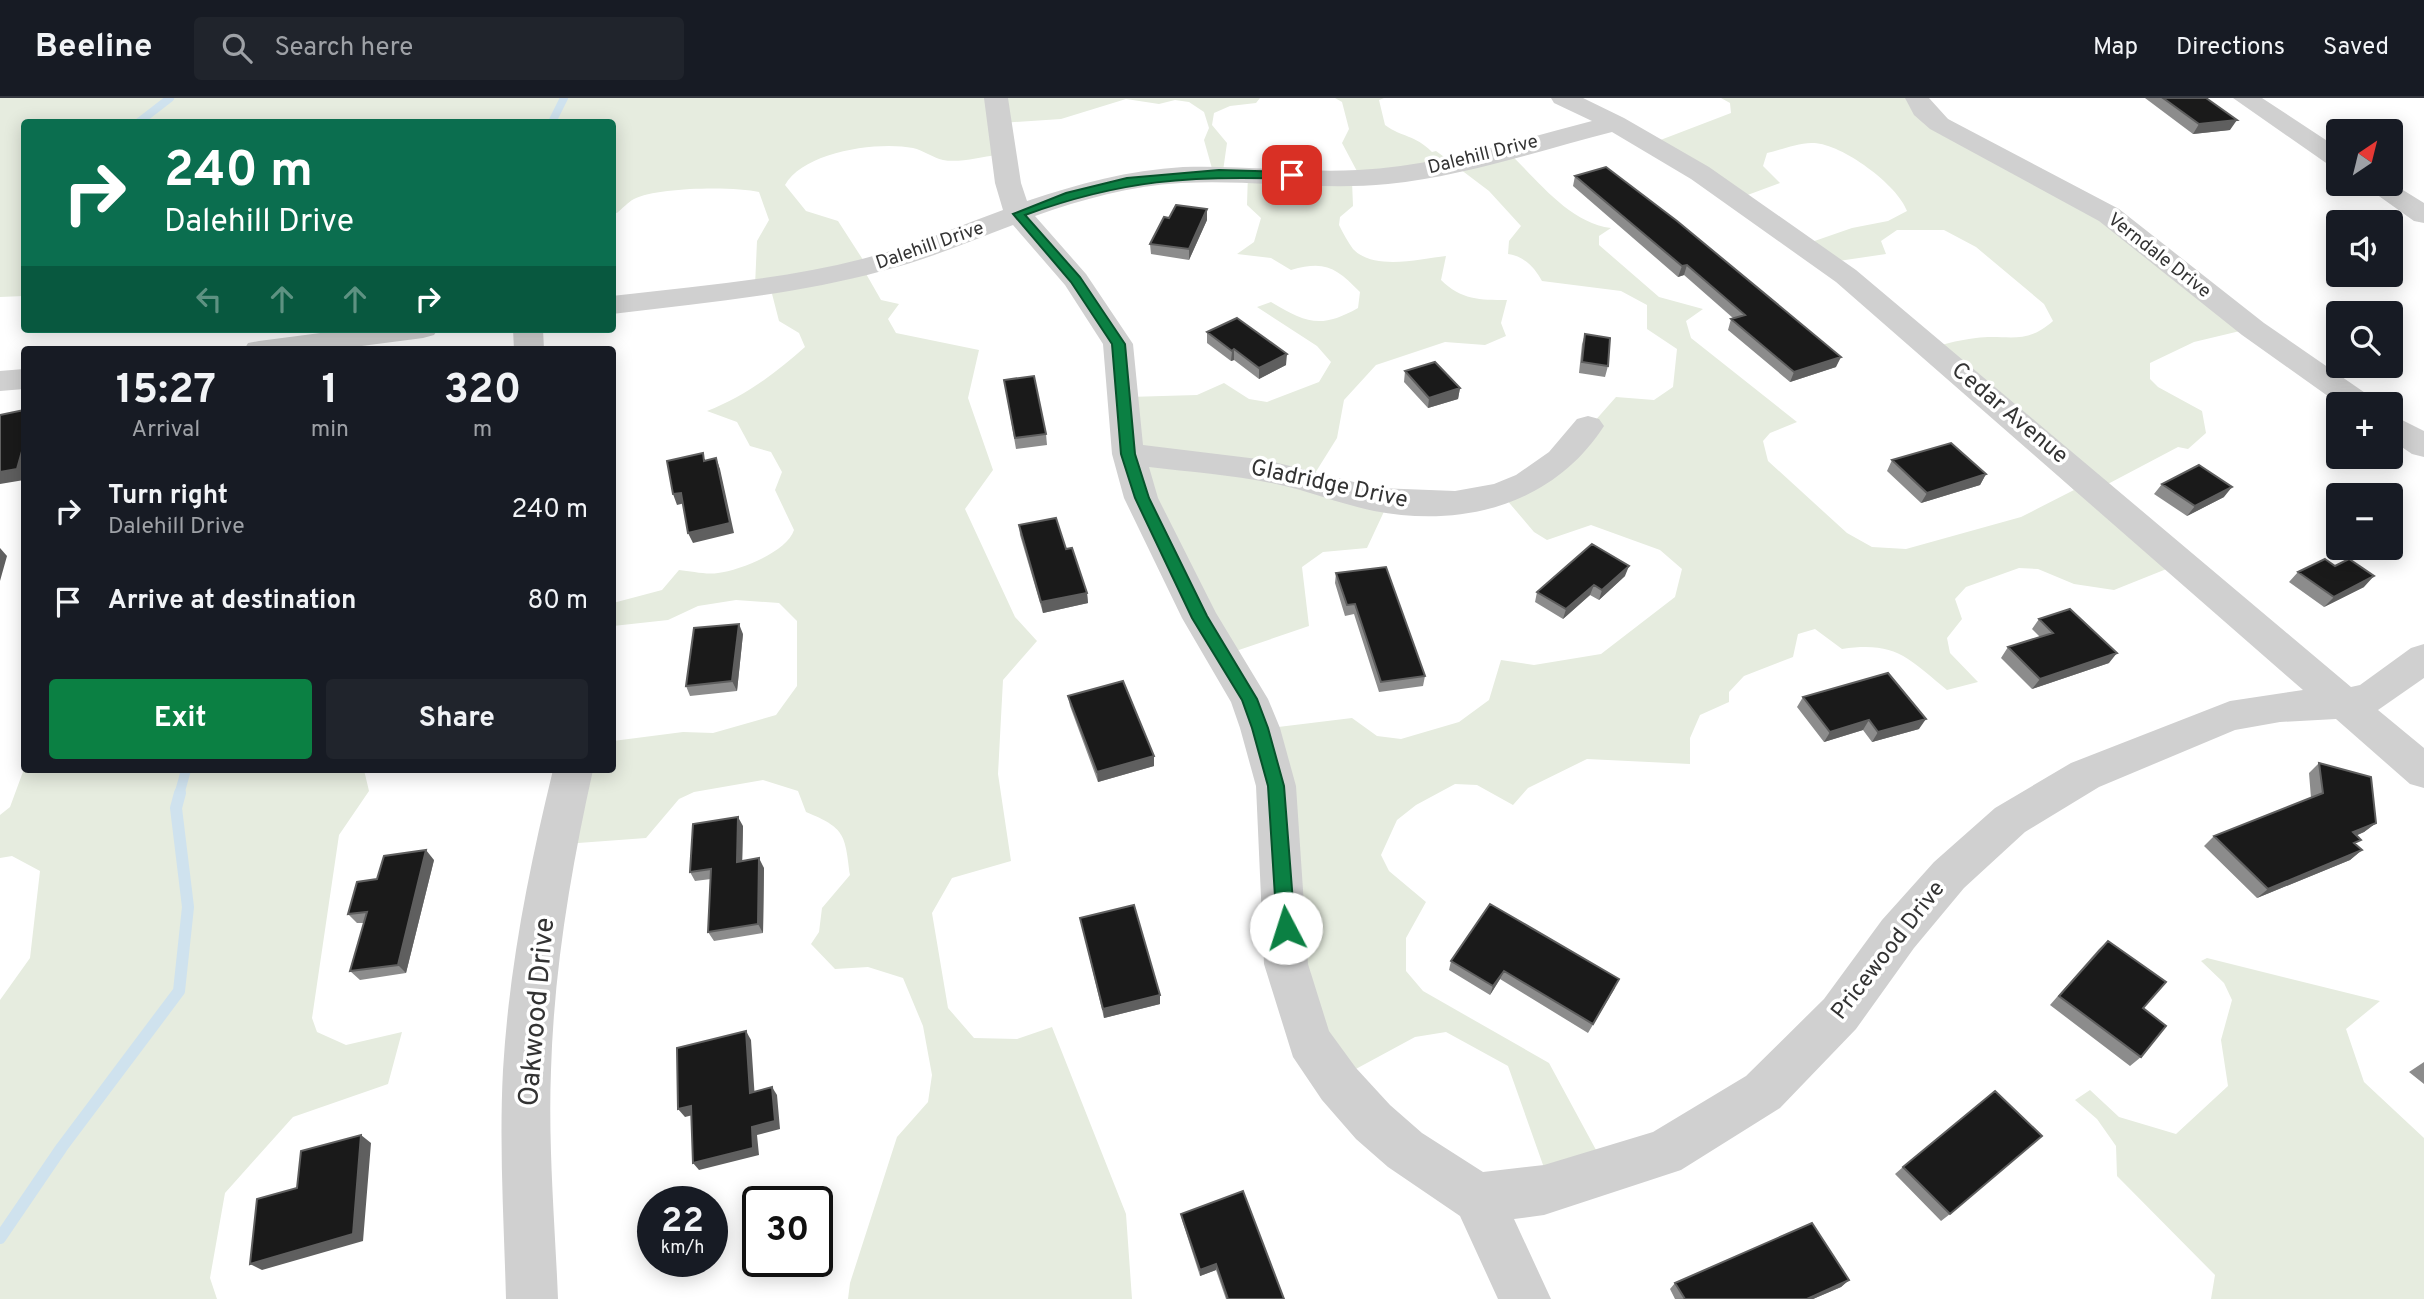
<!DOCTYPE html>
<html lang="en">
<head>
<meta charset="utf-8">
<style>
	body { margin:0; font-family:Overpass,sans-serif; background:#20242c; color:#f1f3f6; height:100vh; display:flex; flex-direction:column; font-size:26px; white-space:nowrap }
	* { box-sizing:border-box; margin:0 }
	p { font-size:23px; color:#9ea1a6 }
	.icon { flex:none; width:38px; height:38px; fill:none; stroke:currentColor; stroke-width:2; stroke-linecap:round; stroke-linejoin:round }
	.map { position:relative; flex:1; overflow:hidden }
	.sheet { position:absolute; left:21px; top:248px; width:595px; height:427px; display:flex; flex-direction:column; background:#171b24; border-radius:7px; box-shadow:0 4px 18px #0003 }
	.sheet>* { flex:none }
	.guide { position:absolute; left:21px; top:21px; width:595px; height:214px; border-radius:7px; box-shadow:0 4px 18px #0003; background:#0b6e4f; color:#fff; overflow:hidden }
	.needle { width:46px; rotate:35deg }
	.buttons { position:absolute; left:2326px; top:21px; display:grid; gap:14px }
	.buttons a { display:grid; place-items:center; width:77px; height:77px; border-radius:7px; background:#171b24; box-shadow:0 4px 18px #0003; font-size:35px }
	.speed { position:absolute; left:637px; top:1088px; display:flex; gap:14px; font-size:35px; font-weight:700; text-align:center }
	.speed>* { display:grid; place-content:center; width:91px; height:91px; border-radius:50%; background:#171b24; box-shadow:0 4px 18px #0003; line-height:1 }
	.speed small { font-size:18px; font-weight:400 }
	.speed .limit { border:4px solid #111; border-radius:10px; background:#fff; color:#111 }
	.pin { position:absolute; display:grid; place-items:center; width:60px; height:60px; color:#fff; margin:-30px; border-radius:14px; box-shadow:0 4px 10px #0006 }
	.me { position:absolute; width:77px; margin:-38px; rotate:355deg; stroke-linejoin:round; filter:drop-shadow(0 0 5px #0008) }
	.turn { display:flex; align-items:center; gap:24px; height:147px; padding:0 28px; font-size:32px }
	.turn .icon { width:91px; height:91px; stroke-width:2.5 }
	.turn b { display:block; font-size:49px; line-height:60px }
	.lanes { display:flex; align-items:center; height:66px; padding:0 28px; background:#0003; justify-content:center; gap:35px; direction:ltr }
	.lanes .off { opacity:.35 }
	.eta { display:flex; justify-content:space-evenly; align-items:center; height:119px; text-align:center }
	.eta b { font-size:42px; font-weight:700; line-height:49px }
	.action { display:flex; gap:14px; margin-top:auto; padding:14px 28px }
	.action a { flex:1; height:80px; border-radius:7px; background:#0b8043; color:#fff; font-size:28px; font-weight:700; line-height:80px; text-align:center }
	.action a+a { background:#20242c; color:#f1f3f6 }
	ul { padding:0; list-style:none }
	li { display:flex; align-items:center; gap:21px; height:91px; padding:0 28px }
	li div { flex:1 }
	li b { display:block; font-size:26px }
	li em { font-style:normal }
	header { display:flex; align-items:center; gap:42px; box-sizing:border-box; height:98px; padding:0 35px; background:#171b24; border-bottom:2px solid #363941 }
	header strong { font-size:33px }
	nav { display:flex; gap:38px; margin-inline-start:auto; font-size:24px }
	.search { width:490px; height:63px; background:#20242c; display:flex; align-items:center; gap:18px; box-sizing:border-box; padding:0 24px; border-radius:7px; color:#9ea1a6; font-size:26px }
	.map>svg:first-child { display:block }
	.green { fill:#e6ecdf }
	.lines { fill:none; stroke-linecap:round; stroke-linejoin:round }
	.stream-far2 { stroke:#cfe2ee; stroke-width:8 }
	.stream-far1 { stroke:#cfe2ee; stroke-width:10 }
	.stream { stroke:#cfe2ee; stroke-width:12 }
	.minor { fill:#d0d0d0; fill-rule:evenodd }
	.wall { fill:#8c8c8c }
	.shaded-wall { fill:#5f5f5f }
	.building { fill:#1a1a1a; stroke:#5f5f5f; stroke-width:2 }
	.route { fill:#0b8043; stroke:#07532c; stroke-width:2 }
	.labels { text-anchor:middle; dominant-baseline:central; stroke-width:7; stroke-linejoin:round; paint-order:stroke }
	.far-street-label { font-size:19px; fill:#333; stroke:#fff }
	.street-label { font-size:23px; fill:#333; stroke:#fff }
	.near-street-label { font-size:28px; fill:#333; stroke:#fff }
</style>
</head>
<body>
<header>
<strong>Beeline</strong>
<div class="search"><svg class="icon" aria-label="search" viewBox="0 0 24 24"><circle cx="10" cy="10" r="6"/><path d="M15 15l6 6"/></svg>Search here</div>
<nav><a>Map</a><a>Directions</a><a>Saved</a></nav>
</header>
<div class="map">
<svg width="2424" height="1201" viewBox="0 0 2424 1201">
	<rect width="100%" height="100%" fill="#fff"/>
	<path class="green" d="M0,0h1260l-4,5 -26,3 -16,7 -2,12 15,18 -4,28 -10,1 -9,-32 5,-12 -5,-16 -15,-10 -14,-2 -16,4 -33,-5 -65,20 -60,4 -4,32c-16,2 -38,8 -54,5 -10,-2 -20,-10 -30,-12 -36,-7 -110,4 -128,37l21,26 32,10 29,45 -2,6 16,28 18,4 -11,15 8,14 83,17 -11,48 25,72 -28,39 50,108 22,24 -34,39 -5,94 13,87 -59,17 -20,35 16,95 26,30 43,1 35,-12 74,187 6,85h-284l2,-16 47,-146 31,-35 4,-27 -9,-49 -20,-48 -35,-11 -33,2 -24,-25 8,-12 3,-24 28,-33c-5,-41 -5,-47 -44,-63l-8,-21 -35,-11 -69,12 -15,7 -33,39 -95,7 17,-75h44l1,-29 70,-9 30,1 63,-18 21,-29v-65l-18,-18 -43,-3 -38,6 -30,14 -55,6v-23l49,-13 17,-20c12,1 27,5 39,3 22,-3 69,-21 76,-43l-19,-40 7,-18 -11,-20 -21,-6 -13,-24 -30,-11c37,-14 69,-38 98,-64l-6,-14 -20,-12 -9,-35h-15l2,-45 12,-21 -10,-28c-25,-6 -102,-5 -125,7 -6,3 -12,10 -17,14l-4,-1 -1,-90h-588v174l-24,1z
		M1335,0h49l-5,2 6,25c18,13 29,9 47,27l4,-1 15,11 57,-10c30,28 60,70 103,76l-12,8v9l60,52 44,12 -17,12 5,17 106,84 -27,11 -7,8 5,20 79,72 25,14 34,2 115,-32 53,-27 -153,-140c18,-4 36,-10 55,-12 32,-4 49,8 77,-17l-9,-17 -68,-57 -32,-17h-47l-16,11 5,13 -61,9 -22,-18 49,-17 36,-7 19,-10c-9,-26 -65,-67 -93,-68 -15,-1 -33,7 -47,10l-4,13 17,17 -46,17 -84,-56 81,-31 -1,-10 -9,-5h195l169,111 155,122 -46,11 -44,21v16l8,8 44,24 4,22 -18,16 -10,-2 -91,48 87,71 -60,24 -40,-6 -36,-15 -19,-1 -53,19 -11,12 7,20 -15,19 3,15 28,29 -31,8c-39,-32 -51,-49 -105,-41l-27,-20 -17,5 -5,23 -49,19 -15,16v10l-29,13 -10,23v26l-103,-5 -59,29 -15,17 -36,-20 -22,-1 -39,21 -19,15 -16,35 8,16 37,31 -20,36v33l17,20 126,72 53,98 -54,18 -40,-113 -62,-34 -31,5 -74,40 -18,-18 -54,-331 83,-10 25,18 24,3 58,-17 30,-22 12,-40 33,5 67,-11 74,-57 7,-28 -22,-19 -69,-25 -44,15 -13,-8 -34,-40 93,-69 23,-26 38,3 19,-13 4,-38 -30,-20v-24l-26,-14 -79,-10c-7,-13 -18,-25 -34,-27l1,-13 12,-15 -32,-35 -37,-28 -93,12 -17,-32 7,-14 -7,-27z
		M1248,75l104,8 1,25 -13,11 -1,8c4,8 9,17 14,24 21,22 67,10 93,7l-5,24c20,20 39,20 66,20l-6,23 5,13 -21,9 -40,-3 -69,23 -32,35 -7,38 -25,40 76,25 -21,45 -44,4 -21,15 7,59 -82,28 -69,-122 -30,-135 69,-2 27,-12 25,16 18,3 52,-20 12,-20 -14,-16 -60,-39 14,-5c35,21 50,27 87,6l2,-16c-24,-24 -34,-32 -69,-22l-20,-12 -34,-4 17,-12 7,-24 -14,-13z
		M24,671l340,1 5,21 -30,44 -27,183 5,14 29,13 56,-13 -14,52 -95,33 -68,76 -15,85 7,21h-217v-299l30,-42 10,-87 -28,-15 -12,2v-43l10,-8z
		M2207,860l173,43 -34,28 18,53 60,56v161h-213l4,-24 -98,-99 -1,-30 -19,-27 -22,-19 15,-10 29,27 57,17 52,-48 -7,-46 11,-40 -8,-17 -23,-22z"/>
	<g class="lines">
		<path class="stream-far2" d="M139,24l31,-24
			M552,24l12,-24"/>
		<path class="stream-far1" d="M179,697l7,-25"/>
		<path class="stream" d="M0,1140l62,-91 117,-156 9,-84 -12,-99 4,-15"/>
		<path class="minor" d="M984,0h24l13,85 6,18c51,-17 102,-31 156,-34 58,-2 117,6 175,3 80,-4 157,-29 234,-49l-38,-18 -3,-5h32l41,20 85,49 147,103 495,417 9,-2 51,-37 13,-4v34l-46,32 46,38v40l-14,-4 -74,-65 -56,3 -45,8 -136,57 -74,45 -61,56 -50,60 -58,81 -76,79 -99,62 -137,45 -30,4 37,80h-53l-38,-83 -72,-49 -32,-28 -34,-39 -29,-43 -29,-93 -8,-178 -16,-58 -9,-26 -49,-84 -58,-120 -12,-44 -9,-110 -38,-59 -52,-60c-43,16 -86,35 -131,46 -88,24 -179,32 -270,43v-18c84,-10 168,-16 250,-37 48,-12 95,-32 141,-49l-8,-27zM1612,34l79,47 145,103 467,408 -73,11 -159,62 -76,45 -61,54 -52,58 -58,79 -78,77 -93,56 -109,33 -61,7 -61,-39 -32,-28 -34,-37 -27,-37 -21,-67 -12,-178 -16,-58 -12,-29 -52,-86 -58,-115 -9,-31c42,5 85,8 127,17 33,7 64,20 98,27 89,17 179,-6 230,-85l-5,-7 -11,-3 -11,3 -28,33 -33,23 -22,9 -39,7 -77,-3 -112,-28 -123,-15 -10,-101 -47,-70 -51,-58c48,-17 95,-30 146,-33 69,-4 138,8 207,1 76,-8 150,-33 224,-52z
			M1905,0h24l19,21 171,90 145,114 107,74 5,7h-37l-97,-69 -143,-114 -169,-92 -16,-14z
			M2233,0h29l76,50v19l-9,-2z
			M2390,84l34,21v20l-10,-2 -52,-37z
			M351,231h87l-4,6 -11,3 -92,12h-87l4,-7 11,-2z
			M513,231h30l1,21h-30z
			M24,271v20l-24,2v-20z
			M2390,316l34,17v26l-12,-3 -22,-15z
			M553,672h40c-22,99 -39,199 -42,300 -3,76 4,153 7,229h-52c-2,-76 -7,-153 -3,-229 6,-102 26,-202 50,-300z"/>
	</g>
	<path class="wall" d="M2145,0h61l24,32 -37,4z
		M1575,78l261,191 -46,15 -62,-52 3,-11 2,-1 -49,-43 -6,2 -105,-91z
		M1207,111v11l-18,40 -38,-6 -1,-10 19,-26z
		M1207,234l79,33 -27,14 -25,-19 -3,1 -24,-18z
		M1585,236l23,32 -3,11 -26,-4 3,-29z
		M1405,273l55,17 -2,11 -30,9 -24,-26z
		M1004,282l42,54 1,11 -31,4z
		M1892,362l94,14 -6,11 -59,18 -34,-32z
		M2162,386l62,13 -37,19 -33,-22z
		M1019,427l47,24 21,44 1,10 -45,10 -23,-78z
		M2298,474l66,15 -40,20 -35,-25z
		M1336,475l89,103 -2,10 -44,6 -25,-78 -9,2 -10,-33z
		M1625,478l-26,24 -9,-5 -27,24 -28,-17 2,-10z
		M2039,521l70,44 -77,26 -31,-31 7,-11 32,-10 -8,-8z
		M743,536l-6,57 -47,5 -4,-10z
		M1068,598l86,70 -56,16 -28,-76z
		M1803,599l116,32 -47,13 -9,-12 -39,12 -27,-35z
		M2319,665l57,60 -12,9 -7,3 -1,9 6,6 -12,10 -93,38 -53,-52 10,-10 97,-38 -2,-25z
		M743,728l-1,35 22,7 -1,65 -49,8 -6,-9 3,-53 -16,2 -5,-9z
		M434,762l-28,113 -46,7 -10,-9 14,-48h-7l-9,-9 29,-35z
		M1080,820l80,86 -56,14z
		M2108,843l35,67 -2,49 -11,9 -80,-61 49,-56z
		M1451,863l164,27 -27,45 -88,-54 -10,16 -41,-25z
		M2424,964v22l-15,-12z
		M1903,1069l47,47 -9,7 -46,-47z
		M1181,1116l103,85h-58l-10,-29 -16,6 -18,-56z
		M1849,1182l-8,7 -28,12h-138l-5,-10 5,-6z"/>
	<path class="shaded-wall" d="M2237,22l-7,10 -37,4 6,-10z
		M1207,111v11l-18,40v-11z
		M1687,167l-3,10 -6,2 4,-11z
		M1234,251v11l-3,1 1,-10z
		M1287,256l-1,11 -27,14v-11z
		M1841,259l-5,10 -46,15 4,-10z
		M1460,290l-2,11 -30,9 1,-10z
		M24,346v36l-24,4v-12z
		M716,360l4,11 14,64 -41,10 -5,-10z
		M1986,376l-6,11 -59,18 6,-10z
		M2232,389l-8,10 -37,19 8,-10z
		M681,395l4,10 -8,2 -4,-11z
		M0,450l7,8 -7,25z
		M1629,468l-4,10 -26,24 3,-10z
		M2374,478l-10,11 -40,20 10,-10z
		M1594,487l-4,10 -27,24 3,-10z
		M1087,495l1,10 -45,10 -2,-11z
		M739,526l4,10 -6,57 -5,-10z
		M2117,555l-8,10 -77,26 8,-10z
		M1926,621l-7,10 -47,13 6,-10z
		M1869,622l-6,10 -39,12 6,-10z
		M1154,658v10l-56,16 -1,-10z
		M738,719l5,9 -1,45 -5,-9z
		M2376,725l-12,9 -22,10 11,-10z
		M426,752l8,10 -28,113 -8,-8z
		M2362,752l-12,10 -93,38 11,-9z
		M759,760l5,10 -1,65 -5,-9z
		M1504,873l-4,8 -10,16 3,-9z
		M1160,897v9l-56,14 -1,-9z
		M746,933l5,9 4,60 -5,-7z
		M772,989l5,8 3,34 -23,6 2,20 -60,15 -6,-7 59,-36z
		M691,1008l6,8 -12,3 -7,-8z
		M361,1037l10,8 -8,98 -101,29 -12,-6z
		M1216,1166v6l-16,6v-6z
		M1849,1182l-8,7 -28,12h-6z"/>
	<path class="building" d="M2163,0h43l31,22 -38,4z
		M1606,69l71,54 164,136 -47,15 -63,-53 14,-4 -58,-50 -5,1 -107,-90z
		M1176,107l31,4 -18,40 -39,-5 14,-27 5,1z
		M1237,220l50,36 -28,14 -25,-19 -2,2 -25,-19z
		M1585,236l25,4 -2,28 -26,-4z
		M1435,264l25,26 -31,10 -24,-27z
		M1034,278l12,58 -31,4 -11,-58z
		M24,312v34l-7,25 -17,3v-57z
		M1951,345l35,31 -59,19 -35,-33z
		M703,355l1,8 12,-3 14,65 -42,10 -7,-40 -8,1 -6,-33z
		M2199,367l33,22 -37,19 -33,-22z
		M1056,420l10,31 6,-1 15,45 -46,9 -22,-77z
		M1592,446l37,22 -27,24 -8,-5 -28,24 -29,-17z
		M2325,461l10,7 14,-7 25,17 -40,21 -36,-25z
		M1386,469l39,109 -44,6 -26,-78 -8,1 -11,-32z
		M2070,511l47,44 -77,26 -32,-32 45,-14 -14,-14z
		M739,526l-7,57 -46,5 8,-58z
		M1888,575l38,46 -48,13 -9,-12 -39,12 -27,-35z
		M1123,583l31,75 -57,16 -29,-76z
		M2319,665l52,14 5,46 -23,9 8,8 -7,3 8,7 -94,39 -54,-53 109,-43z
		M738,719l-1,45 22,-4 -1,66 -50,8 3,-63 -21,3 3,-48z
		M426,752l-28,115 -48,6 17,-59 -19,2 9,-32 20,-3 7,-23z
		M1490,806l129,75 -26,45 -89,-53 -11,15 -42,-25z
		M1134,807l26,90 -57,14 -23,-91z
		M2108,843l58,41 -23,26 23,18 -25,31 -82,-61z
		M746,933l4,62 22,-6 3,34 -23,6 1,21 -60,15 -2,-57 -13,3 -1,-61z
		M1995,993l47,45 -92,78 -47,-47z
		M361,1037l-8,99 -103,30 7,-65 40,-11 4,-37z
		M1243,1093l41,108h-56l-12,-35 -16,6 -19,-56z
		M1812,1125l37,57 -42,19h-122l-10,-16z"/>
	<path class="route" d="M1219,72l73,2 5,3 -5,4c-101,-4 -171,1 -267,36l55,62 45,67 10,110 14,44 58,118 50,83 11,29 16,58 11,142 -3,6 -6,2 -6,-2 -3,-6 -9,-142 -16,-58 -10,-28 -50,-82 -57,-120 -14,-44 -9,-110 -41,-62 -58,-68 53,-21 61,-15z"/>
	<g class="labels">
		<g class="far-street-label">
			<text transform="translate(1483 57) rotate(-14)">Dalehill Drive</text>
			<text transform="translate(930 148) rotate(-19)">Dalehill Drive</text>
			<text transform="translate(2159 158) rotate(38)">Verndale Drive</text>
		</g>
		<g class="street-label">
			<text transform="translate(2009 316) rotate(40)">Cedar Avenue</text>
			<text transform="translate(1329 387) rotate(12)">Gladridge Drive</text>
			<text transform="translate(1889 853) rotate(-52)">Pricewood Drive</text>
		</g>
		<g class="near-street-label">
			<text transform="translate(538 914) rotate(-85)">Oakwood Drive</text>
		</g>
	</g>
</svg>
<div class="buttons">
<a><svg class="needle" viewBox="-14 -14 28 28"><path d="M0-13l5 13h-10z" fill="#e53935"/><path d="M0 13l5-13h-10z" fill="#9ea1a6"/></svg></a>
<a><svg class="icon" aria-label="sound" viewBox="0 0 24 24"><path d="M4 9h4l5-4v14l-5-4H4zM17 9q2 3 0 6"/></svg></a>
<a><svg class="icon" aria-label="search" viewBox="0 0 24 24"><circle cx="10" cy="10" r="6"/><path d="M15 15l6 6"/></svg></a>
<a>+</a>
<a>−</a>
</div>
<div class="speed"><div>22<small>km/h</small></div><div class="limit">30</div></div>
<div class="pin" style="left:1292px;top:77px;background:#d93025"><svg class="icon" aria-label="arrive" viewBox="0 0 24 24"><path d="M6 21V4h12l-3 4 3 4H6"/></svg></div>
<svg class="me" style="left:1286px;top:830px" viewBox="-20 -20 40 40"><circle r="19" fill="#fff"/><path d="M0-13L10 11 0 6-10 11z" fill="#0b8043"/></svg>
<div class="guide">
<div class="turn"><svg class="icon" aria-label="right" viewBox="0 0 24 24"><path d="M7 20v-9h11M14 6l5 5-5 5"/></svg><div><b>240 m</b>Dalehill Drive</div></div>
<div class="lanes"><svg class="icon off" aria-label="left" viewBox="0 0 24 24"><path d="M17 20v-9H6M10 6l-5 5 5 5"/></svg><svg class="icon off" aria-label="ahead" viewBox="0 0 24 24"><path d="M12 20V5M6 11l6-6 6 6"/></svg><svg class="icon off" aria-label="ahead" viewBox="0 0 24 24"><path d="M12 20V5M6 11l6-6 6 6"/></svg><svg class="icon" aria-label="right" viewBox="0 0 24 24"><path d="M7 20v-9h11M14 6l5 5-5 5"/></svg></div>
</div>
<section class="sheet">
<div class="eta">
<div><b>15:27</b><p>Arrival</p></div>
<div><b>1</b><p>min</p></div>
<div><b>320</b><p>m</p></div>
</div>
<ul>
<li><svg class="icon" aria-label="right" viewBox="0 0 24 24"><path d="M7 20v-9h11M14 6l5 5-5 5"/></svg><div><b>Turn right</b><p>Dalehill Drive</p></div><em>240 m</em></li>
<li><svg class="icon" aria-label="arrive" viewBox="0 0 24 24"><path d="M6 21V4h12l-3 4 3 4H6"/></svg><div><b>Arrive at destination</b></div><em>80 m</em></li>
</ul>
<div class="action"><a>Exit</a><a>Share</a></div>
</section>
</div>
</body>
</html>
